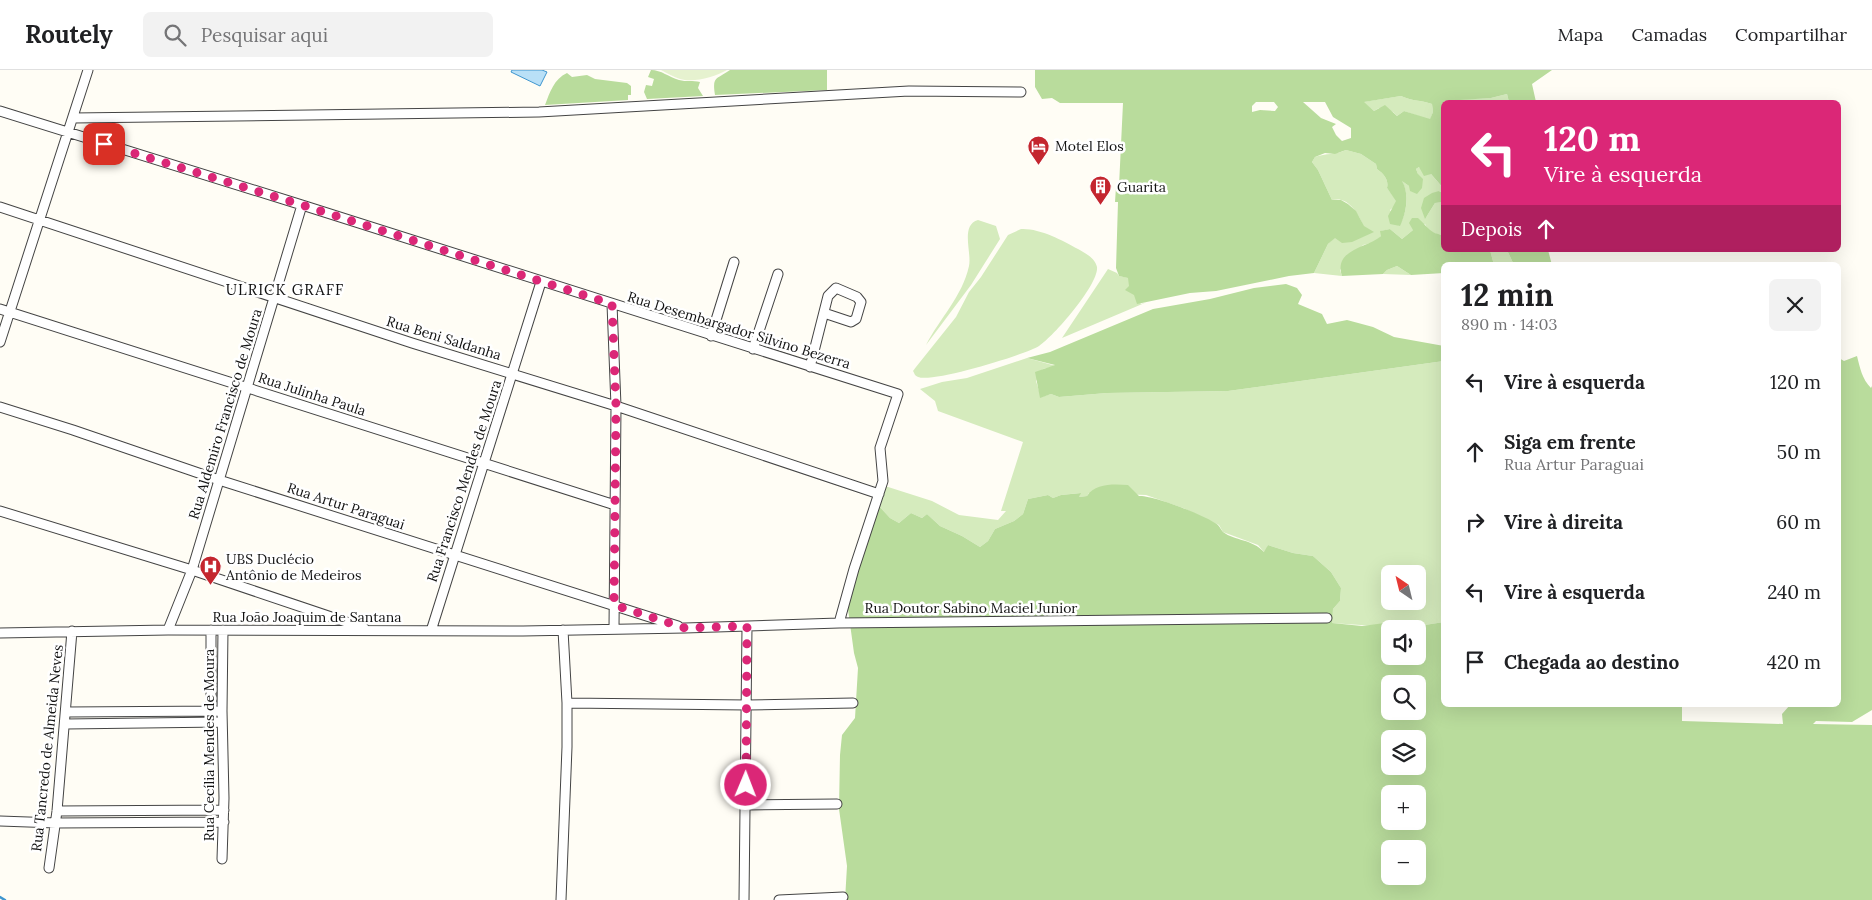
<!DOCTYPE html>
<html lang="pt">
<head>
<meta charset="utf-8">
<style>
	body { margin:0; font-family:Lora,serif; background:#f2f2f2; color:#202124; height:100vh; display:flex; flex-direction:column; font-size:19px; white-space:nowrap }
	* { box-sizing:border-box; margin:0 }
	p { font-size:16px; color:#757577 }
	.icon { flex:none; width:28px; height:28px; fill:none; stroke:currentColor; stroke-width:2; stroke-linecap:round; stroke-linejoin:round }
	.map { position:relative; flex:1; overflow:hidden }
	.drawer { position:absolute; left:1441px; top:192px; width:400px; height:445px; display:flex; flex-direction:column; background:#fff; border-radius:8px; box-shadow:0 5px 20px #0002 }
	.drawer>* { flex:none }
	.hud { position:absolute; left:1441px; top:30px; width:400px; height:152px; border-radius:8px; box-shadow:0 5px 20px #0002; background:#db2777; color:#fff; overflow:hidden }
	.needle { width:32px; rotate:325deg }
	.buttons { position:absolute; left:1381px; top:495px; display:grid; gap:10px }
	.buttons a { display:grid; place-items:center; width:45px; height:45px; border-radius:8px; background:#fff; box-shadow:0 5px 20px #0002; font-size:25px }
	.pin { position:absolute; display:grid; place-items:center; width:42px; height:42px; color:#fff; margin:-21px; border-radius:10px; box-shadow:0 2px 8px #0006 }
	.me { position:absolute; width:55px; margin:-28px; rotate:1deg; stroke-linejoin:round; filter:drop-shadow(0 0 4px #0008) }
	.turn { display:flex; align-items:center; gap:18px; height:105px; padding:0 20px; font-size:22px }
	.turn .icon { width:65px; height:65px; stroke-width:2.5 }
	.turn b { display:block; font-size:35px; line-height:42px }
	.then { display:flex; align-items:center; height:48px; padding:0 20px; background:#0003; gap:10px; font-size:19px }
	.round { display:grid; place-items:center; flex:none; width:52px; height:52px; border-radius:8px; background:#f2f2f2 }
	.summary { display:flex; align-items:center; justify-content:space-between; height:85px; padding:0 20px }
	h1 { font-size:30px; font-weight:800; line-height:38px }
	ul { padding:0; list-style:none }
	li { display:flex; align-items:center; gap:15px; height:70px; padding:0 20px }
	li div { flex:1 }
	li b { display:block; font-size:19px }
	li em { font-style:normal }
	header { display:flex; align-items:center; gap:30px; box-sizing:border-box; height:70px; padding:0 25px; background:#fff; border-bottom:1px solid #e0e0e0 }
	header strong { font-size:24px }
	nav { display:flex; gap:28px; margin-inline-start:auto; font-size:18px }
	.search { width:350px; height:45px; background:#f2f2f2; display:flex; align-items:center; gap:12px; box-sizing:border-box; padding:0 18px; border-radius:8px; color:#757577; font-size:19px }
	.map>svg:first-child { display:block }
	.green { fill:#d5ebbd; fill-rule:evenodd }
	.forest { fill:#b9dc9c; fill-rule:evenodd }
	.pitch { fill:#e6f2cf }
	.water { fill:#b9e0f7; stroke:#3f96cf }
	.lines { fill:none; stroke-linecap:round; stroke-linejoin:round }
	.stream { stroke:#3f96cf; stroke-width:2.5 }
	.minor-casing { stroke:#444; stroke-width:11 }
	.minor { stroke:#fff; stroke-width:9 }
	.route { stroke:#db2777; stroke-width:9; stroke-dasharray:0 16.2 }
	.labels { text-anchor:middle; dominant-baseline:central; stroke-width:5; stroke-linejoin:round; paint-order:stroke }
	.poi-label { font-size:14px; fill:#111; stroke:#fff; text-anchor:start }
	.street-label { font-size:14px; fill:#111; stroke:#fff }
	.neighbourhood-label { font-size:15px; letter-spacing:1px; fill:#111; stroke:#fff }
</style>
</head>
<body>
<header>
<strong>Routely</strong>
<div class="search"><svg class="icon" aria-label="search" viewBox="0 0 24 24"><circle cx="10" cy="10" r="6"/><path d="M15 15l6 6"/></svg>Pesquisar aqui</div>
<nav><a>Mapa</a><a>Camadas</a><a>Compartilhar</a></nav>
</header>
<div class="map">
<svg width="1872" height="830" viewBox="0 0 1872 830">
	<rect width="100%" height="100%" fill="#fffdf5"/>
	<path class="green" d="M1507,24l2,8h-65v-2l47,-2z
		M1401,26c10,5 20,4 31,8l1,8 -3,8 -26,-9 -7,5 -4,-4 -14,-4 -5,3 -11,-9z
		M1346,80l15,4 15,10 1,5c7,5 12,11 10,19l10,13 -2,5 -5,4 9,16c8,-13 11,-33 2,-46l8,6 9,-12 -2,-5 3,-2 11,6 14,16v5l-5,-3 -14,28 10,-16 9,-1v16l-3,1 3,4v12c-10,-1 -15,-2 -19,-11l-12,6 -11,9 -12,-10 -9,2v5l-6,6 -12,3 -23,25 2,6 -28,-3 14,-29 7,-7 28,-11c-3,-10 -12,-24 -22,-26 -3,-1 -6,0 -9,0l-14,-30 -6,-8 3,-5c11,-4 21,-2 31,-7z
		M978,150l18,6 4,13 -29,46 -45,60c14,-27 36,-48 43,-79 3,-13 -9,-41 9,-46z
		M1021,159c18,-1 41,11 57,20 7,4 17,9 19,18 2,17 -43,69 -58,79 -15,9 -106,37 -121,31 -4,-2 -3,-3 -5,-6l3,-4 40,-50 13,-25 12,-15 27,-42z
		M1490,180h17l7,15h-20z
		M1397,196l14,9 -28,-1 4,-4z
		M1108,199l9,4 2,3 10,2c1,10 5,17 12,26l6,-2 -85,36z
		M1027,288l29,8 -13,3 -7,12 5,16 10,-3 8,3 48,-4 121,-2 216,-30v261l-39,6 -74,-5 2,-14 7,-8 1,-13 -10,-16 -18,-16 -20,-3 -25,-8 -3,8 -7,-8 -35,-13 -4,-7 -36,-17 -37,-13 -57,-2 -2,3 -8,1 1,-4 -19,2 -8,3 -5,-3 -20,4 -5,15 -9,7 -19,8 -7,12 -8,6 -18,-11 -22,-10 -13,-12 -5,4 -11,-5 -12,10 -9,-5 -12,-13 7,-19 47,15 27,14 39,5 8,-9h-5l22,-69 -85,-31 -3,-10 -15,-12 22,-7 25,-4zM1390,504h28v27h-28z"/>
	<path class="forest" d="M651,0c10,0 18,7 28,10 7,2 14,0 21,2l-2,6 5,8 -56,3 -3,-7 2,-7 6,1 2,-7 -6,-2z
		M730,0h97v20l-112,5c-3,-19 1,-15 15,-25z
		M1035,0h517l-20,14 4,18h-27l-2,-8 -16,4 -47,3v88l-13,-15 -7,2 -5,-9 -3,2 2,5 5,5 -1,9 -5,6 -7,-3 -1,-5 -7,-5c8,13 4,33 -2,45l-10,-2 -2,-8 8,-15 -9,-13c2,-8 -3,-14 -10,-19l-1,-5 -15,-10 -15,-4 -11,4 -10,-1 -10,4 -3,5 6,8 14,30h9l7,4 8,7 8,15 10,6 -22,10 -10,1 -7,-5 -7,6 -14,29 -25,3 -73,15 -26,2 -53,11 -3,-9 -9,-5 4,-4 -1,-8 -9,-2 -3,-8 2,-66h-3l1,-15 3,-1 4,-83h-63l-8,-5 -10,1 -7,-12zM1401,26c10,5 20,4 31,8l1,8 -3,7 -26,-8 -7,5 -12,-11 -11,6 -10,-9zM1256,32h18l4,5 -3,4 -15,-1 -8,2v-6zM1303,32h22l8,15 18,11v10l-9,3 -6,-6 -4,-8 4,-3 -15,-6z
		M567,3l5,4 15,-2 8,4 32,4 4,3v9h-3v5l-83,5c5,-13 9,-26 22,-32z
		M1439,121l5,3v8l-9,1 -10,16 -4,-11 3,-10 8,-5z
		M1412,148h6c10,9 12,16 26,17v15h46l4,15h-50v8l-33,2 -14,-9 -10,4 -4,4 -41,2c-9,-27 26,-28 39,-40l-1,-5 10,-2 12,10 11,-9 -4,-7z
		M1507,180h41l4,15h-38z
		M1286,214l11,4 5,7 -4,9 24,10 5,10 20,-4 26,7 21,10 50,9v15l-216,30 -121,2 -48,4 -8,-3 -11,4 -5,-26 20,-7 -28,-7 23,-6 103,-43 57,-10 44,-11z
		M1857,286c3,12 5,23 14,32l1,-2v324l-20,12 -36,-1 -3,3 59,1v175h-1027l2,-34 -8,-57 1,-54 2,-20 13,-17 3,-50 -4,-15 -7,-51 31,-97 12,13 9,5 12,-10 11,5 5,-4 13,12 22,10 18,11 8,-6 7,-12 19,-8 9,-7 5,-15 20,-4 5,3 8,-3 20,-2 -2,4 8,-1c8,-13 27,-12 41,-11l11,11c14,-1 68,20 79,29 2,2 3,5 5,7 12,9 29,7 41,20l4,-7 25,8 20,3 18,16 10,16 -1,13 -7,8 -1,14 30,3 23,-3 20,5 39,-6v83h238v16l101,3 -1,-10 8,-9h49v-347l5,3zM1390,559h28v27h-28zM1390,614h28v27h-28zM1390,669h28v27h-28zM1390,724h28v27h-28zM1390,779h28v27h-28z"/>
	<path class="pitch" d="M661,0h66c-13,7 -33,13 -47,9 -6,-2 -13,-6 -19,-9z"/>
	<path class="water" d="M512,0h30l5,2 -7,14 -29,-14z"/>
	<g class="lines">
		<path class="stream" d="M0,827l5,3"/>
		<defs>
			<path id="minor" d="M0,41l302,94 596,189 -18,54 3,33 -29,88 -15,54
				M73,48l466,-6 370,-21 112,1
				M0,137l412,136 204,63 263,88
				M612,234l4,102 -2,223
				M0,239l615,196
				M711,266l23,-74
				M0,272l88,-272
				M753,279l25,-75
				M810,297l18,-71 8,-8 21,9 4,5 -5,17 -5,3 -27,-9
				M0,337l73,23 146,50 459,146
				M0,441l192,59 172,58
				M168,560l24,-60 110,-365
				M431,561l110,-349
				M0,563l168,-3 355,1 162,-3 154,-5 488,-5
				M567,633l180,2 106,-2
				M66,642l156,-1
				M211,645v-85
				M66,654l156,-2
				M746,735l91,-1
				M57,741l167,-1
				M0,751l56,2 168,-1
				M222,789l2,-61 -2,-87 1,-81
				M49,798l8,-57 15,-180
				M561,830l6,-153v-44l-4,-73
				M744,830l3,-273
				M779,830l64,-3"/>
		</defs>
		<use href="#minor" class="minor-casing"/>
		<use href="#minor" class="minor"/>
	</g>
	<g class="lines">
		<path class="route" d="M104,74l198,61 310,99 4,102 -2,199 71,23 62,-2 -1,159"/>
	</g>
	<defs>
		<symbol id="hotel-pin" viewBox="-11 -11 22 30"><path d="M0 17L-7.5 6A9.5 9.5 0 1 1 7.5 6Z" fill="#c4262e" stroke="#fff"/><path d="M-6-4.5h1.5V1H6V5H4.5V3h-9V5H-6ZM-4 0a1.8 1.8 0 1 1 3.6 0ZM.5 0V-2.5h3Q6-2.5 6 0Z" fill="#fff"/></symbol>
		<symbol id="building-pin" viewBox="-11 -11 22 30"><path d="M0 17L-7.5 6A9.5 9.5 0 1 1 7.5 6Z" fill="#c4262e" stroke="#fff"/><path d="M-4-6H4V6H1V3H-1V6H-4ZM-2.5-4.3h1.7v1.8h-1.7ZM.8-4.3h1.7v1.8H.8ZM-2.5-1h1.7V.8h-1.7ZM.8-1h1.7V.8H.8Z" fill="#fff"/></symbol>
		<symbol id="hospital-pin" viewBox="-11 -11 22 30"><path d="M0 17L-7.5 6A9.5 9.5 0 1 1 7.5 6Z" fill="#c4262e" stroke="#fff"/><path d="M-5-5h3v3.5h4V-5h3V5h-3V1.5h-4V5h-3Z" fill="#fff"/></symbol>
	</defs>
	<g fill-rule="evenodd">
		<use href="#hotel-pin" x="1026" y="64" width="25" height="34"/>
		<use href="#building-pin" x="1088" y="104" width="25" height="34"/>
		<use href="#hospital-pin" x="198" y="484" width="25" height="34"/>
	</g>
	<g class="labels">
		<g class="poi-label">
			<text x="1055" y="76">Motel Elos</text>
			<text x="1117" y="117">Guarita</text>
			<text x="226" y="489">UBS Duclécio<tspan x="226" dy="16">Antônio de Medeiros</tspan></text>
		</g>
		<g class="street-label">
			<text transform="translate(739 260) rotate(17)">Rua Desembargador Silvino Bezerra</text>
			<text transform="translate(444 268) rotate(17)">Rua Beni Saldanha</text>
			<text transform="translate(312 324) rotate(18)">Rua Julinha Paula</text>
			<text transform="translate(225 344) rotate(-73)">Rua Aldemiro Francisco de Moura</text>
			<text transform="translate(464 411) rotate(-72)">Rua Francisco Mendes de Moura</text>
			<text transform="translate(346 436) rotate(18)">Rua Artur Paraguai</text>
			<text x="971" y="538">Rua Doutor Sabino Maciel Junior</text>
			<text x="307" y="547">Rua João Joaquim de Santana</text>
			<text transform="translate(209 675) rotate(-90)">Rua Cecília Mendes de Moura</text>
			<text transform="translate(47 678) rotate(-84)">Rua Tancredo de Almeida Neves</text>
		</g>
		<g class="neighbourhood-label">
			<text x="285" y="219">ULRICK GRAFF</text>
		</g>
	</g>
</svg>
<div class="buttons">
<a><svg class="needle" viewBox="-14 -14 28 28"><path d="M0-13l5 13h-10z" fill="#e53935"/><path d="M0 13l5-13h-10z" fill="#757577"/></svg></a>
<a><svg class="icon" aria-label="sound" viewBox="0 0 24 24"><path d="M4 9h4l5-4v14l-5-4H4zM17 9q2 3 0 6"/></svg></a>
<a><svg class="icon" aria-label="search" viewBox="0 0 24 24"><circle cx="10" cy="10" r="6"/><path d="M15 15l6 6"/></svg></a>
<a><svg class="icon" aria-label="layers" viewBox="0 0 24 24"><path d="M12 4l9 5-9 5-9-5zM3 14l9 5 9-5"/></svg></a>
<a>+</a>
<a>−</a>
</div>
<div class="pin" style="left:104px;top:74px;background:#d93025"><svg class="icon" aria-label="arrive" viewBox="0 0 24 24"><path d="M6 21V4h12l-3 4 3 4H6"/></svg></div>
<svg class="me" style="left:746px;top:715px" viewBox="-20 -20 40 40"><circle r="17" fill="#db2777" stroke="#fff" stroke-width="3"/><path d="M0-11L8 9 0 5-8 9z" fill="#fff"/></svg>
<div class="hud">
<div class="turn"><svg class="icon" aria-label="left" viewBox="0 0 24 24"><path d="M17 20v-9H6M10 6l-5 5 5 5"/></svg><div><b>120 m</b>Vire à esquerda</div></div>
<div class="then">Depois<svg class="icon" aria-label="ahead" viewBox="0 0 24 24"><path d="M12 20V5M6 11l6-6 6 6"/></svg></div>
</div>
<section class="drawer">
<div class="summary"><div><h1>12 min</h1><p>890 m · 14:03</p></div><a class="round"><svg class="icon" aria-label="close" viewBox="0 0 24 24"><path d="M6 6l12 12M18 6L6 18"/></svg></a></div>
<ul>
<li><svg class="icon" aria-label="left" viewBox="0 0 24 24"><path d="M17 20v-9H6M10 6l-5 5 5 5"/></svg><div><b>Vire à esquerda</b></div><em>120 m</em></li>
<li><svg class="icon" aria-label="ahead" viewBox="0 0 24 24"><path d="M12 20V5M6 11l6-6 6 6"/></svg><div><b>Siga em frente</b><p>Rua Artur Paraguai</p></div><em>50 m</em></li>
<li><svg class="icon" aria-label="right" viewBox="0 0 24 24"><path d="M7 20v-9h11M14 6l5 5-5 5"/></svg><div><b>Vire à direita</b></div><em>60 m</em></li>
<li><svg class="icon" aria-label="left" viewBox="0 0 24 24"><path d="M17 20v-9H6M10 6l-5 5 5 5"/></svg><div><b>Vire à esquerda</b></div><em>240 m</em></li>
<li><svg class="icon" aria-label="arrive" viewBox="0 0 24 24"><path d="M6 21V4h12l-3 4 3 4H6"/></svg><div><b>Chegada ao destino</b></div><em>420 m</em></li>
</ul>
</section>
</div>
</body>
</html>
